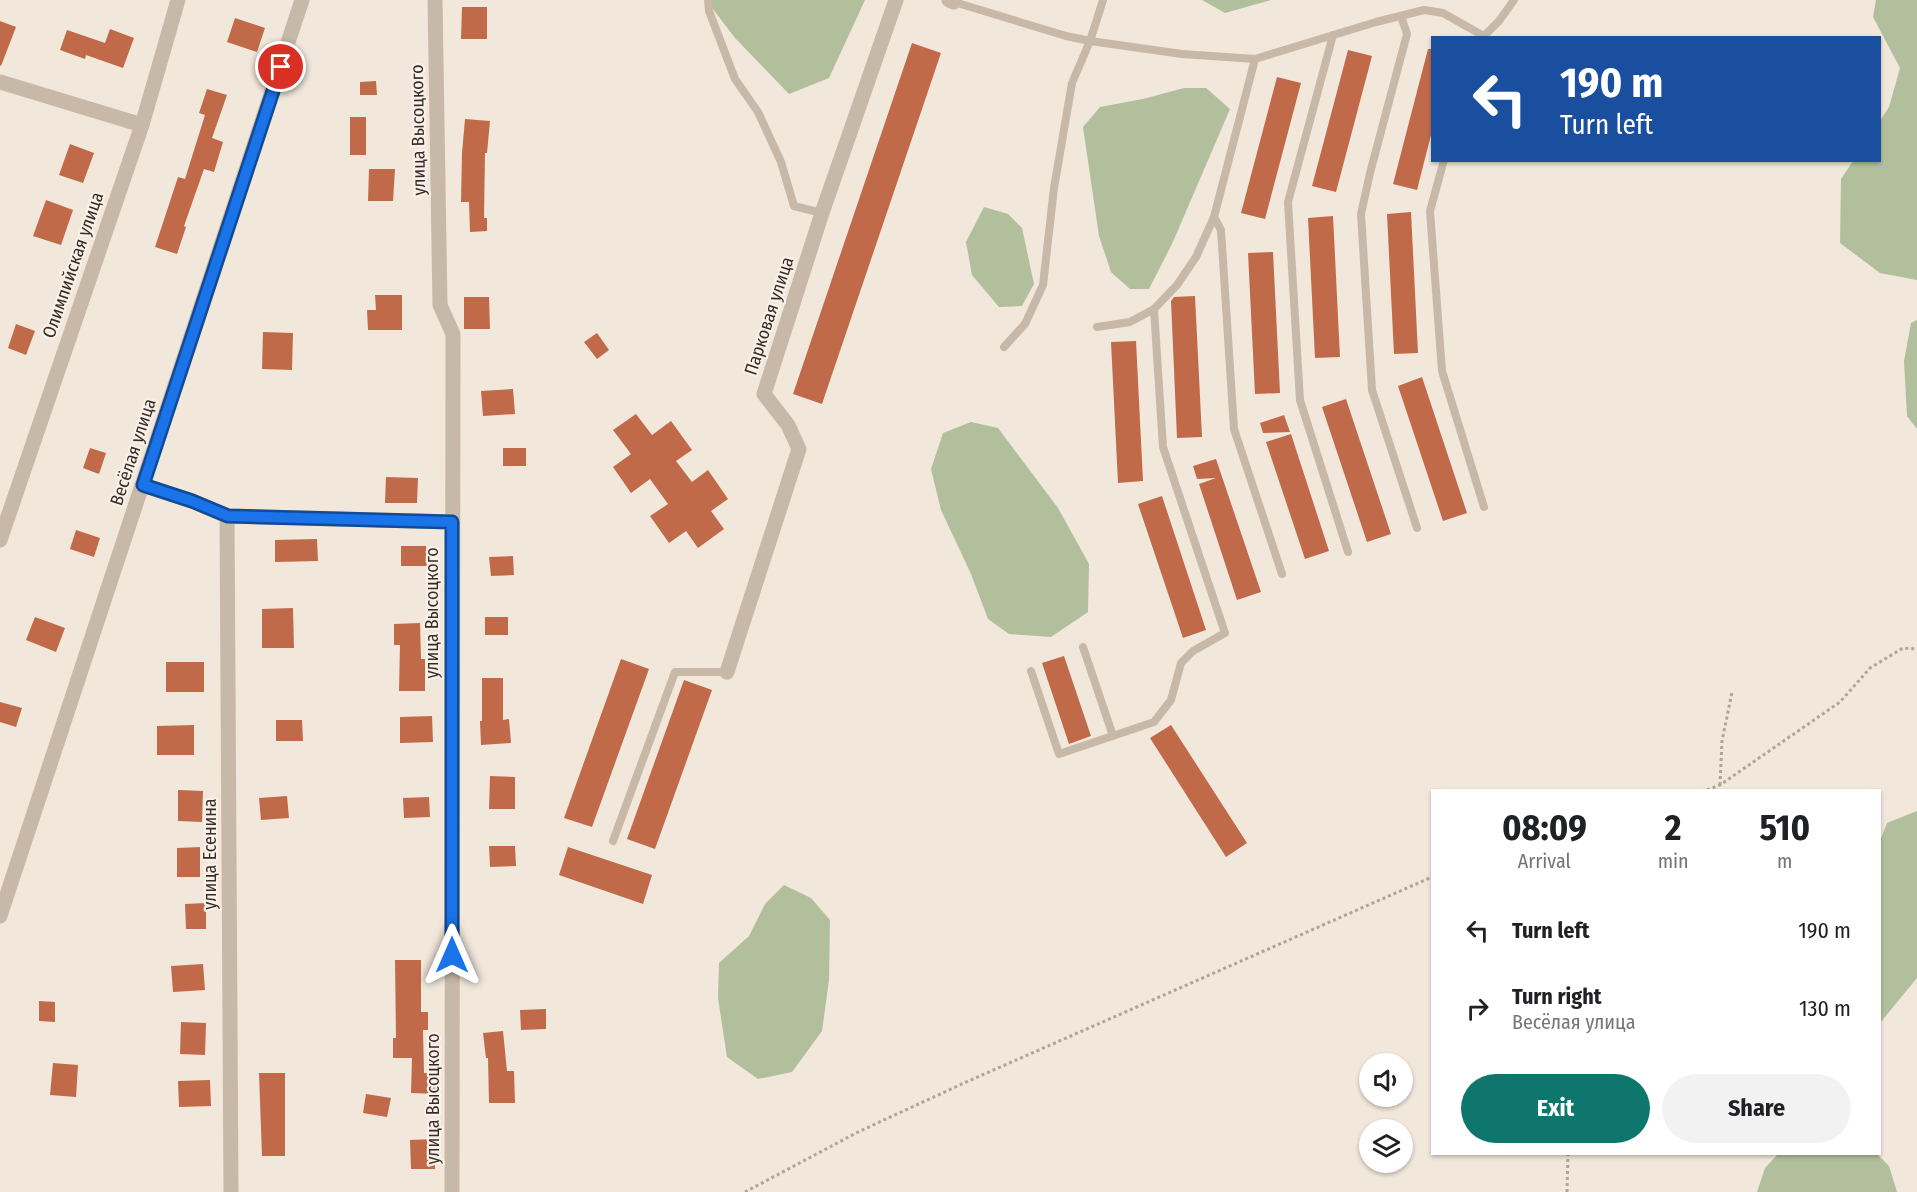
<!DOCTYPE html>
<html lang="en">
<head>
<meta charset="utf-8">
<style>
	body { margin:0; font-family:"Fira Sans Condensed",sans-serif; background:#f2f2f2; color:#202124; height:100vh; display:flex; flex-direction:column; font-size:22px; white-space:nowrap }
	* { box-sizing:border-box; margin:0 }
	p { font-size:20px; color:#757577 }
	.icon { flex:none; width:33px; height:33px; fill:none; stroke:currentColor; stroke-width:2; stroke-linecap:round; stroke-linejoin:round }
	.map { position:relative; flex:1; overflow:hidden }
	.side { position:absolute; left:1431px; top:789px; width:450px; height:366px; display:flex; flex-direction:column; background:#fff; border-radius:0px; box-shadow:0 2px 4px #0004 }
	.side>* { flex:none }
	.top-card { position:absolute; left:1431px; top:36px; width:450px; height:126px; border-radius:0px; box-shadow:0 2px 4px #0004; background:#1a4fa0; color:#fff; overflow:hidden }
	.buttons { position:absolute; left:1359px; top:1053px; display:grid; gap:12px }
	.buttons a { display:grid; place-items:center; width:54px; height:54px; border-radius:50%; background:#fff; box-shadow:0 2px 4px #0004; font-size:30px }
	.pin { position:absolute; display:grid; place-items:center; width:51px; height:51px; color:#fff; margin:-26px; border:3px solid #fff; border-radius:50%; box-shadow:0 2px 6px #0007 }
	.me { position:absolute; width:66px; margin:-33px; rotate:0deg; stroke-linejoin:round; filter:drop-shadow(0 0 4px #0008) }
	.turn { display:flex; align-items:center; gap:21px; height:126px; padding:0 30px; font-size:27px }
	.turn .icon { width:78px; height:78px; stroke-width:2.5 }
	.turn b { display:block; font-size:42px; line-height:51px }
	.eta { display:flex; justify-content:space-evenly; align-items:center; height:102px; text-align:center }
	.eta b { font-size:36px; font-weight:700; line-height:42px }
	.action { display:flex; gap:12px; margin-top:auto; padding:12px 30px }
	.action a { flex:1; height:69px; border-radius:36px; background:#0f766e; color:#fff; font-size:24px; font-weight:700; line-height:69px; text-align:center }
	.action a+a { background:#f2f2f2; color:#202124 }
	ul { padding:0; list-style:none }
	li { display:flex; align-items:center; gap:18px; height:78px; padding:0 30px }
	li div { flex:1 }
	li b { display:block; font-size:22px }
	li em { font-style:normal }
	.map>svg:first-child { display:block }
	.green { fill:#b2bf9c }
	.building { fill:#c06a4a }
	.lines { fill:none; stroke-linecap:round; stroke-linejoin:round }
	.path { stroke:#b4a292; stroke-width:3; stroke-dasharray:3 3; stroke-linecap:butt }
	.lane { stroke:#c8b8a8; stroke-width:8 }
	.street { stroke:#c8b8a8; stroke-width:15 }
	.route-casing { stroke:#114b97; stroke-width:15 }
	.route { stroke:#1a73e8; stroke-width:10 }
	.labels { text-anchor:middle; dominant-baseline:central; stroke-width:4.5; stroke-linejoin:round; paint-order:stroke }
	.street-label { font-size:18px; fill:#352c28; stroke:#f9f1e8 }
</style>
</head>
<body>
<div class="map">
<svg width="1917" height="1192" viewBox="0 0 1917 1192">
	<rect width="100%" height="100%" fill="#f1e7db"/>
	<path class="green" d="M706,0h159l-36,78 -40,16 -54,-56z
		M1202,0h69l-46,13z
		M1876,0h41v280l-37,-7 -40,-30 1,-64 12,-18 27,-1v-39l9,-14 11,-39 -27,-51z
		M1184,88h22l24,21 -58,135 -23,45h-19l-19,-17 -12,-36 -16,-109 17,-20 43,-8z
		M984,207l24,7 14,14 12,56 -12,22 -23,1 -27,-32 -6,-33z
		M1917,320v109l-10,-13 -3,-55 7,-38z
		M971,422l27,6 60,80 31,56 -1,48 -37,25 -42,-3 -21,-15 -17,-45 -30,-64 -10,-41 12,-36z
		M1917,811v167l-37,45v-182l7,-18z
		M784,885l27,13 19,22 -1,60 -7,51 -30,41 -34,7 -31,-22 -9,-59 1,-35 30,-27 16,-32z
		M1778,1154h99l12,12 8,26h-140l8,-24z"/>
	<path class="building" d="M462,7h25v32h-26z
		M235,18l30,10 -8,24 -30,-10z
		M0,21l16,6 -15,39 -1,-1z
		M110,29l24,9 -11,30 -37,-13 -1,4 -25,-9 7,-20 38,13z
		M912,43l29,10 -119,351 -29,-10z
		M1428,49h4v82l-15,59 -24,-6z
		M1348,50l24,6 -36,136 -24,-6z
		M1277,77l24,6 -36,136 -24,-6z
		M376,81l1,14h-17v-13z
		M207,89l20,6 -15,43 11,4 -9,30 -10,-3 -20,57 2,1 -9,27 -22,-7 23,-70 7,2 20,-64 -6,-2z
		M350,117h16v38h-16z
		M465,119l25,2 -3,32h-2l-1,65h3v13l-17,1 -1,-30h-8l1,-49z
		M70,144l24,9 -11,30 -24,-8z
		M369,169h26l-2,32h-25z
		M46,200l27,10 -12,35 -28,-9z
		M1411,212l7,141 -24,1 -7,-140z
		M1333,216l7,141 -25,1 -7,-140z
		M1273,252l7,141 -25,1 -7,-141z
		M375,295h27v35h-34l-1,-20h9z
		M1195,296l7,141 -25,1 -6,-137 3,-4z
		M464,297h25l1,32h-26z
		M16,324l19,7 -9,24 -18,-7z
		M263,332l30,1 -1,37 -30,-1z
		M597,333l12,17 -12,9 -13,-17z
		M1136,341l7,140 -25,2 -7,-141z
		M1422,377l45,136 -24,8 -45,-135z
		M513,389l2,25 -32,2 -2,-25z
		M1346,399l45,135 -24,8 -45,-135z
		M636,414l16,21 19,-14 21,29 -16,11 16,21 16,-12 20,29 -17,12 13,18 -26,19 -12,-17 -17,12 -19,-27 18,-12 -18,-25 -19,14 -18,-26 18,-13 -18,-24z
		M1284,415l6,17 -27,1 -3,-10z
		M1291,434l38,117 -24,8 -39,-117z
		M90,448l16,5 -7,21 -16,-6z
		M503,448h23v18h-23z
		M1216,459l45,133 -24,8 -38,-116 17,-6 -19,1 -4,-13z
		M386,477l32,1 -1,25h-32z
		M1162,496l44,134 -23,8 -45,-134z
		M76,530l24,8 -6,19 -24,-8z
		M317,539l1,22 -43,1v-22z
		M401,546h25l1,20h-26z
		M513,556l1,19 -23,1 -2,-19z
		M293,608l1,40h-32v-39z
		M35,617l30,11 -9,24 -30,-12z
		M485,617h23v18h-23z
		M420,623l1,36h4v32h-26l1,-46h-6v-21z
		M1064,656l27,80 -22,8 -27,-81z
		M621,659l28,10 -57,158 -28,-9z
		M166,662h38v30h-38z
		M482,678h21v42l6,-1 2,24 -30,2 -1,-24h2z
		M684,680l28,10 -57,159 -28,-10z
		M0,702l22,6 -6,19 -16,-5z
		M432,716l1,26 -33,1v-26z
		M276,720h26l1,21h-27z
		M194,725v30h-37v-29z
		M1171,725l76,118 -21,14 -76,-119z
		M490,776l25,1v32h-26z
		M178,790l25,1 -1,31 -24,-1z
		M287,796l2,22 -28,2 -2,-22z
		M429,797l1,20 -26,1 -1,-20z
		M489,846h26l1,20 -26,1z
		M200,847v30h-23v-29z
		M568,847l84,28 -9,29 -84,-29z
		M206,903v26h-20l-1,-25z
		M395,960h26v52h7v18h-5l1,43h13v21l-26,-1 1,-35h-19v-20h3z
		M203,964l2,26 -32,2 -2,-26z
		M39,1001l16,1v20l-16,-1z
		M546,1009v20l-25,1 -1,-20z
		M181,1022l25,1 -1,32 -25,-1z
		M503,1031l4,40h7l1,32h-26l-1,-45h-2l-3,-25z
		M53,1063l25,2 -2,32 -26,-2z
		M259,1073h26v83h-23z
		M210,1080l1,26 -32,1 -1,-26z
		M366,1094l25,4 -4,19 -24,-4z
		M434,1139l1,30h-24l-1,-29z"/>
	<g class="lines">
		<path class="path" d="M1720,785l2,-44 10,-49
			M1707,790l13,-5 120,-83 30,-34 33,-20 14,1
			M745,1192l113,-60 106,-49 468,-206
			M1567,1192l1,-38"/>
		<path class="lane" d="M708,0l1,11 26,68 23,33 23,50 13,44 28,7
			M954,2l112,34 24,5 92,13 73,5 121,-37 48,-12 19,3 39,22
			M1401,16l6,18 -37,139 -9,41 11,176 45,138
			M1333,35l-45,167 12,198 48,152
			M1482,38l17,-17 15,-21
			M1444,160l-14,51 12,160 42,136
			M1214,217l7,13 13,199 48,145
			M1097,327l33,-5 24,-13 23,-24 19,-28 18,-40 41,-158
			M1004,347l21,-23 18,-39 11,-97 18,-105 18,-42 13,-41
			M1083,647l30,89
			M1031,671l28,83 95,-32 17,-22 10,-37 12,-12 32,-18 -62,-186 -9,-138
			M613,841l62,-169h52"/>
		<path class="street" d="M435,0l5,305 13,29 -1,858
			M949,0l5,2 1,-2
			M0,82l142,43
			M143,485l49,16 35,15 225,6
			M227,516l4,676
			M0,540l142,-415 36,-125
			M727,672l72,-223 -11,-24 -24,-31 58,-181 74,-213
			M0,916l302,-916"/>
	</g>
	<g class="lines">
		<defs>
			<path id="route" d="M281,67l-138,418 49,16 36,15 224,6v433"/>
		</defs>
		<use href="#route" class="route-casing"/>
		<use href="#route" class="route"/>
	</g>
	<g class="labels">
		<g class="street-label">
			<text transform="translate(418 130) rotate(-91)">улица Высоцкого</text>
			<text transform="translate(73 265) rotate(-71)">Олимпийская улица</text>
			<text transform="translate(769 316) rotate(-72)">Парковая улица</text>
			<text transform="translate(133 452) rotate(-72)">Весёлая улица</text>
			<text transform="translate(432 613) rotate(-90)">улица Высоцкого</text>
			<text transform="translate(210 854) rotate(-90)">улица Есенина</text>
			<text transform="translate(433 1099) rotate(-90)">улица Высоцкого</text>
		</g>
	</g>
</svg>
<div class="buttons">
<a><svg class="icon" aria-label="sound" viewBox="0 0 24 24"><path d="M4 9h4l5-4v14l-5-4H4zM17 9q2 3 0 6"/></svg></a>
<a><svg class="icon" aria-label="layers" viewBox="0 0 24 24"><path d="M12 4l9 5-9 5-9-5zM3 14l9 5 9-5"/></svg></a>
</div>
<div class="pin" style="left:281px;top:67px;background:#d93025"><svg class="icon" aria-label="arrive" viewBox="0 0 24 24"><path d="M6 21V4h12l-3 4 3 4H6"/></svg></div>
<svg class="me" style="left:452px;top:955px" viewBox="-20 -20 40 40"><path d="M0-17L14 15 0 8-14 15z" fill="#1a73e8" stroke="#fff" stroke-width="4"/></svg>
<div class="top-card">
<div class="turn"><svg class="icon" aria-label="left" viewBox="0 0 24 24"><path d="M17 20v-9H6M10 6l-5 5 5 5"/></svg><div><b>190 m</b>Turn left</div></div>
</div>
<section class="side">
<div class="eta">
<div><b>08:09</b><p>Arrival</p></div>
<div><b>2</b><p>min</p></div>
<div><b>510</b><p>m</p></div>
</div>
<ul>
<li><svg class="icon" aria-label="left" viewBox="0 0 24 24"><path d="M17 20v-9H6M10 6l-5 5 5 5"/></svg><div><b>Turn left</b></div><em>190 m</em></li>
<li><svg class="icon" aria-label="right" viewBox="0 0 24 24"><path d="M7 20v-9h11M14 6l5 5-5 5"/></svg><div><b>Turn right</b><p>Весёлая улица</p></div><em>130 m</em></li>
</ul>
<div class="action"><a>Exit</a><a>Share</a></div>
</section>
</div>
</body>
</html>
